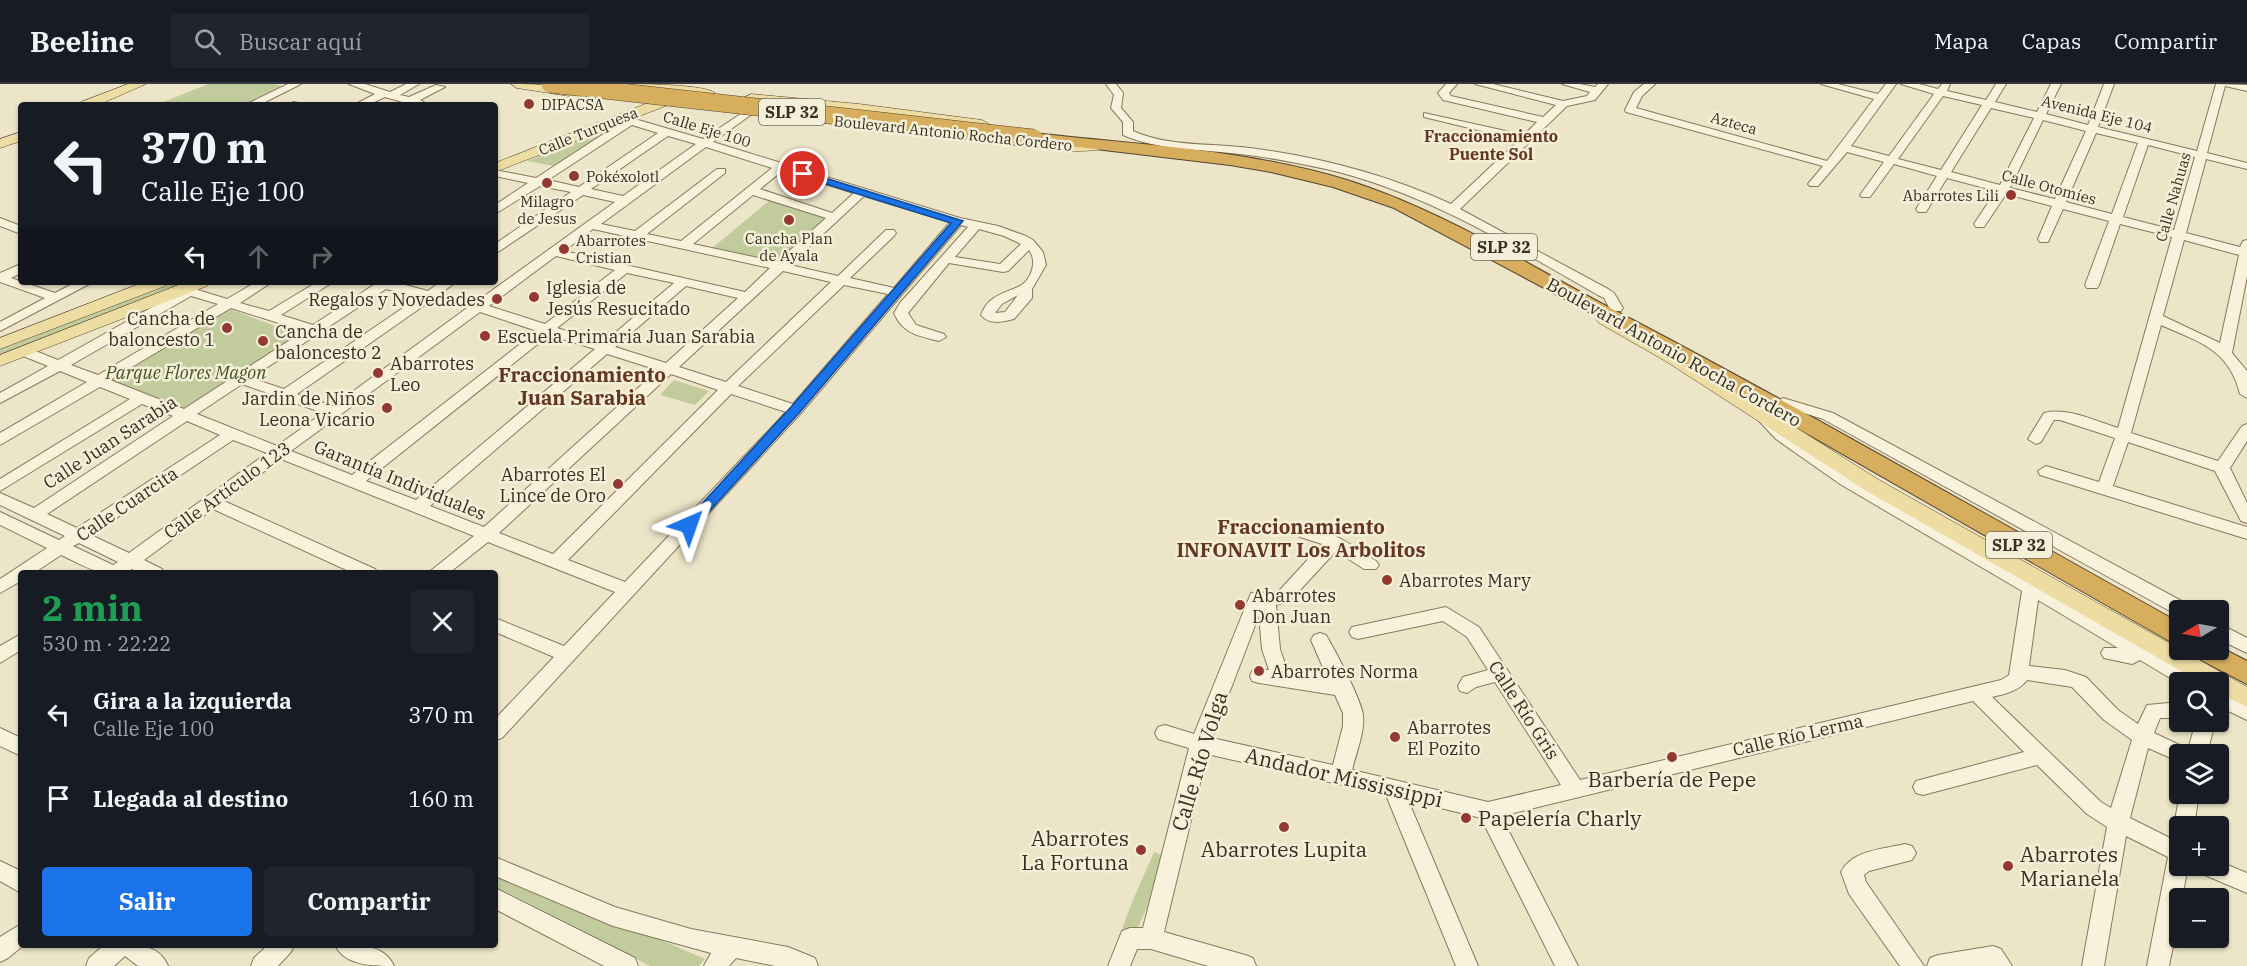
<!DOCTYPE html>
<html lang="es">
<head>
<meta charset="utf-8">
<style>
	body { margin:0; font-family:"IBM Plex Serif",serif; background:#20242c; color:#f1f3f6; height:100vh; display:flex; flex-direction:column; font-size:22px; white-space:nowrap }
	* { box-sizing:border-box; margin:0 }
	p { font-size:20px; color:#9ea1a6 }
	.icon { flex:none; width:33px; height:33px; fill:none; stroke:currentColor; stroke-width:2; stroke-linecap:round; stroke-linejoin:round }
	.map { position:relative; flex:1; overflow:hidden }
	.details { position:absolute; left:18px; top:486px; width:480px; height:378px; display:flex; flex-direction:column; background:#171b24; border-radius:6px; box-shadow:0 2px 4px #0004 }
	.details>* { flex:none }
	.hud { position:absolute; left:18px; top:18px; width:480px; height:183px; border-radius:6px; box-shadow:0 2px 4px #0004; background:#171b24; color:#f1f3f6; overflow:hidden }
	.needle { width:39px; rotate:260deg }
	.controls { position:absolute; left:2169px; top:516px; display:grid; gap:12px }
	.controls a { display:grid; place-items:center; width:60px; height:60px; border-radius:6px; background:#171b24; box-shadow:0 2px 4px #0004; font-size:30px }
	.pin { position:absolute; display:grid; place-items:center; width:51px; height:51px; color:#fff; margin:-26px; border:3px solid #fff; border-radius:50%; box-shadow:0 2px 6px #0007 }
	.me { position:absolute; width:66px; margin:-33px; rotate:43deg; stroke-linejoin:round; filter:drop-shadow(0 0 4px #0008) }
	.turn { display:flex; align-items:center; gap:21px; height:126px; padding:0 24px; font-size:27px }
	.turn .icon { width:78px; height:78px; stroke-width:2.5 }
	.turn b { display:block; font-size:42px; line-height:51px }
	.lanes { display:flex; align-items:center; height:57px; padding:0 24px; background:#0003; justify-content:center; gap:30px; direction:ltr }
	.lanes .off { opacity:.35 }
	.round { display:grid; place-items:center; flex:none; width:63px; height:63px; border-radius:6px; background:#20242c }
	.overview { display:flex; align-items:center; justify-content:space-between; height:102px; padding:0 24px }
	h1 { font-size:36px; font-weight:700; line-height:45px; color:#1e9e55 }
	.button { display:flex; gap:12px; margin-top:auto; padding:12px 24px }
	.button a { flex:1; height:69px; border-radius:6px; background:#1a73e8; color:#fff; font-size:24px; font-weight:700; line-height:69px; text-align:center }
	.button a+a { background:#20242c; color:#f1f3f6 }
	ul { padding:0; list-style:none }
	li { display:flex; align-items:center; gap:18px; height:84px; padding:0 24px }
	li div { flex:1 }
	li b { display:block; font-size:22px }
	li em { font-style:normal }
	header { display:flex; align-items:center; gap:36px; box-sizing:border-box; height:84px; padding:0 30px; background:#171b24; border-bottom:2px solid #363941 }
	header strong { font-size:28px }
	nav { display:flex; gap:33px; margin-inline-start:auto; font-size:21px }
	.search { width:420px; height:54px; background:#20242c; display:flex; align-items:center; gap:15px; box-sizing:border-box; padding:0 21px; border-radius:6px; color:#9ea1a6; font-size:22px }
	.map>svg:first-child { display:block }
	.green { fill:#c1cb9c }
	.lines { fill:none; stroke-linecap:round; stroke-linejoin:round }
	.minor-casing { stroke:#88785e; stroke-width:2 }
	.major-casing { stroke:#564632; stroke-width:1 }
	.highway-casing { stroke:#564632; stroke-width:2 }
	.minor { fill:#f8f2dc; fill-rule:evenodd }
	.major { fill:#eddda3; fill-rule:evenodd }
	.highway { fill:#d7ad5e; fill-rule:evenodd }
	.highway-bridge-casing { stroke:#564632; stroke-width:18; stroke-linecap:butt }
	.highway-bridge { stroke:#d7ad5e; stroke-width:17 }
	.route { fill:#1a73e8; stroke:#114b97; stroke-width:1.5 }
	.poi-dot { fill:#943931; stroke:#f4efd8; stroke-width:2 }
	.labels { text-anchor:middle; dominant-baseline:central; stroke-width:5; stroke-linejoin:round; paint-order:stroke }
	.far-poi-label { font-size:15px; fill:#392f21; stroke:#f4efd8; text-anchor:start }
	.far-street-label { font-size:15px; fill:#392f21; stroke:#f4efd8 }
	.shield { fill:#f4efd8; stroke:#716958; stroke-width:1.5 }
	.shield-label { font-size:16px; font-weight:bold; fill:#392f21 }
	.far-neighbourhood-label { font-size:16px; font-weight:bold; fill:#643622; stroke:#f4efd8 }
	.poi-label { font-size:18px; fill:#392f21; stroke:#f4efd8; text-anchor:start }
	.street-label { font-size:18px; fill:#392f21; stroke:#f4efd8 }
	.park-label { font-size:18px; font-style:italic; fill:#455528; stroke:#f4efd8 }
	.neighbourhood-label { font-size:20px; font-weight:bold; fill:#643622; stroke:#f4efd8 }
	.near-street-label { font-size:21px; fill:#392f21; stroke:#f4efd8 }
	.near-poi-label { font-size:21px; fill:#392f21; stroke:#f4efd8 }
</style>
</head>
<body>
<header>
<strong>Beeline</strong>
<div class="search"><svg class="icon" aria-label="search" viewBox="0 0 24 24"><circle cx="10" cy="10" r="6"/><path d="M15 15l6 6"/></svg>Buscar aquí</div>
<nav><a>Mapa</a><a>Capas</a><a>Compartir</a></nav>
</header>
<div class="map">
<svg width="2247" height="882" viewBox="0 0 2247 882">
	<rect width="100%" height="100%" fill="#ede5c8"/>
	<path class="green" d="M208,0h67l11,3 -40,18h-90z
		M619,40l-60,43 -32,-6z
		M770,116l58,18 -50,46 -67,-15z
		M166,198h24l-190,74v-9z
		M227,224l75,28 -116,77 -80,-33z
		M674,296l35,11 -14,14 -35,-10z
		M1154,768l8,3 -15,52 -12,27 -13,-4 8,-23z
		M495,785l210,90 -6,7h-49l-155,-79z"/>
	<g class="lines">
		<defs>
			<path id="minor" d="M288,0h13l-42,21h-14z
				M349,0h16l25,8 16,-8h13l-19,11 9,2 27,-12 9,2 -25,13 9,5h-16l-28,-8 -17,8h-14l21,-11z
				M1106,0h10l7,9 -2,15 12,14v9c35,16 78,12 117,17 69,9 138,27 201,56l68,-64 -95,-23v-4l100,22 13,-13 -94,-22 -5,-7 8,-9h11l-8,9 2,3 92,21 13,-12 -81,-21h18l70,17 24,-5 3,-4 -28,-8h18l15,3 3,-3h10l-13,16 -28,6 -107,103 148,80 6,4 9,15 -2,3h-10l-7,-13 -6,-3c-88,-50 -173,-103 -272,-126 -29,-6 -57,-12 -86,-15 -39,-5 -80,-3 -117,-19v-13l-12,-14 3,-13z
				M1644,0h11l-13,12 -6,12 191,53 47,-62 -53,-15h17l40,10 8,-10h10l-45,62 38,10 45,-62 -33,-10h18l19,5 4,-5h8l-3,7 39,9 10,-16h10l-11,18 42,10 14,-28h10l-15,30 42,11 16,-41h10l-16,43 99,24 19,-67 31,1v6l-22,-5 -18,67 40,10v6l-41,-10 -20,74 54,14 3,-6 4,-1v36l-15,77 15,18v27l-7,-4c-11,-45 -41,-52 -79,-69l-30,108 87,28 24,-35 5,-2v17l-17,27 17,35v20l-6,-2 -26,-50 -87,-29 -15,44 134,41v12l-207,-64 -2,-4 8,-5 53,16 16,-44 -55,-18h-6l-13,22 -5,2 -8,-5 16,-26c24,-6 51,8 74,15l54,-191 -52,-13 -21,61 -2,3h-10l-2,-3 24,-64 -46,-12 -15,33h-8l-2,-3 14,-33 -46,-12 -22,33h-8l-2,-3 22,-33 -49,-13 -21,34h-8l-2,-3 21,-33 -43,-12 -24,33h-8l-2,-2 24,-33 -37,-10 -29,34h-8l-2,-2 15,-18 -197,-54 -1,-2 9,-18zM1943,12l39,9 -41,65 -43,-11zM1991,24l43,10 -34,67 -49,-13zM2043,36l43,11 -31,68 -45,-11zM2096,49l42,10 -26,71 -46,-12zM2148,61l47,12 -21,73 -51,-13zM2184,156l55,15 -19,88 -57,-27z
				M293,18l6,1 1,2h-12z
				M748,25l5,3 -1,2 -39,28 247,76 38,8 28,10 7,4 10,12 3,13 -14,24v9l-18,21c-12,3 -25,6 -33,-4 7,-19 21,-21 37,-28 13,-6 20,-25 11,-37l-21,21 -5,1 -54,-9 -41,50 8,12 28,9 2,3 -7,4c-20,-5 -36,-7 -45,-28l6,-10 68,-76 -7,-2 -160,188 -299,325 -7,2v-21l59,-62 -59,-25v-14l69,28 51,-54 -127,-50 -39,31h-21l46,-37 -193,-77 -57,42 151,68 3,4h-25l-140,-64 -69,51 18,9 3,4h-24l-9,-4c-21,15 -51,-5 -71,-14l-27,18h-13v8l-21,12v-14l47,-31 -47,-23v-13l59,28 6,-4 -65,-31v-12l34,15 139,-92 -31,-12 -142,87v-12l130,-80 -30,-12 -100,58v-12l87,-51 -27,-11 -60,32v-10l48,-27 -30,-12 -2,-3 2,-3h10l30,12 121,-68 -4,-3 7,-4 45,14 29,-17h16l-32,21 29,8 48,-29h16l-52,33 32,10 65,-43h16l34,9 12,-9h16l-16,12 36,8 139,-100 -32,-7 -88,59v-10l76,-52 -31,-6 -45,28v-9l33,-22 -33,-7v-6l41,8 86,-56 -6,-4 5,-3 82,24zM632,41l26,8 -79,54 -31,-7zM668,52l28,8 -73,52 -32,-7zM706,63l66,21 -91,73 -34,-7 78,-61v-4h-8l-82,62 -34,-7zM782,87l72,22 -22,20 -72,-24zM753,111l73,23 -49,44 -84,-18zM864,112l86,26 -56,66 -44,-10 44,-42 2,-3 -2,-3h-8l-48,46 -48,-11zM593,145l177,39 -25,24 -181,-41zM979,145l25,7 17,8 -21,20 -45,-7zM556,172l59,14 -70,54 -56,-18zM783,187l48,11 -105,100 -47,-15zM627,189l47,10 -71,60 -46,-15zM844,201l44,9 -95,110 -55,-18zM686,202l52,12 -72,65 -51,-16zM386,205l33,8 -135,92 -33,-11zM1018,211l-13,17 -10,1 7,-9zM191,212l27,8 -120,71 -27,-10zM432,216l35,8 -134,98 -36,-12zM231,224l73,23 -120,78 -74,-29zM480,228l57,19 -185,144 -61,-24zM549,251l46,14 -179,151 -50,-19zM607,270l51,16 -174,157 -54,-21zM671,290l47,16 -165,164 -54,-21zM242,300l81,29 -46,33 -80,-32zM731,310l55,18 -161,170 -57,-22zM187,337l33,14 -143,93 -30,-14zM233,356l34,13 -138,100 -38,-18zM79,459l39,19 -5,3 -40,-19z
				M0,134l21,8v8l-21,-8z
				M21,180v9l-10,5 44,15 21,-11h17l-93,49v-9l45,-24 -45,-16v-9z
				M1783,314l50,15 356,192 3,5h-12v5h-3l-354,-196 -45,-14 -2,-3z
				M1765,331l5,2 16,16 66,43 347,201 2,5 -21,2 -40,-24 -8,4 -28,-6 -3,-5 3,-5h14l-80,-48 -9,66 36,4 21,7 32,33 20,14 9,-19 33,-3v16h-20l-6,15 34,16 8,-27h19l-8,32h-27v8l-32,-14 -18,70 50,25v23h8l-6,32h-2v14l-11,54h-22l21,-109 -42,-21 -22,130h-22l25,-139 -20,-13 -50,-49 -114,30 -7,-2 -3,-6 3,-6 108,-29 -51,-51 -472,115 77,150h-23l-74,-148 -73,-18 70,166h-22l-70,-171 -179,-41 -43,178 81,23 8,3 3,8h-48l-57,-17h-14l-7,17h-22l14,-35 8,-3h13l46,-180 -31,-9 -3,-6 3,-6 7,-2 29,9 57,-141 27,-1 44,-48 -22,-7 -2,-4 2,-4c22,-6 58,20 76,32l3,4 -3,4h-12l-28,-18 -46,50 -14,4 4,44 8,24 40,6 -17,-39 3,-5 6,-2 6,2c10,17 35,64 37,80 2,17 -7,38 -11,55l136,32 73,-17 -66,-103 -19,5 -9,6 -7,-2 -2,-5 5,-9 25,-7 -21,-33 -24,-16 -85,18 -6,-2 -3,-5 3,-5 94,-20 33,20 101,153 421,-100 8,-5 13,-84 -182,-107 -64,-45 -18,-19zM1259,531l3,34 7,21 -10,-1 -7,2 -2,5 2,5 7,2 76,12 8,18v13l-10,39 -121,-27zM2027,596l45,7 32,33 28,20 -21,68 -10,-6 -109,-105c13,-3 27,-6 35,-17z
				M2218,539l29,15v15l-29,-14z
				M21,550v16l-21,13v-17z
				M2218,606l29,13v17l-29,-14z
				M0,644l21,10v18l-21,-10z
				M2180,709l19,1 -5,32h-14v7l-6,-7z
				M1905,760l7,2 4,7 -4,7 -43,11 -5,4 2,7 58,84h-24l-51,-72 -8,-22c11,-22 43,-23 64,-28z
				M495,773l120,50 76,22 97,18 27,11 3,8h-43l-39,-8 -7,8h-25l7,-13 -98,-27 -118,-50z
				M0,777l21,10v22l-21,-12z
				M2218,777l29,12v20l-47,-20 -3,-7h21z
				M495,804l140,70 3,8h-34l-109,-57z
				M21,840v21h3l-16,13 -8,4v-25z
				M104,861c24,0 53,-5 64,21h-30l-13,-10 -11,10h-28l3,-8z
				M268,861h26l-3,7 -13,14h-27l3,-8z
				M335,861c21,0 49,-2 59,21 -21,0 -49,0 -59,-21z
				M1993,862l8,3 11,17h-85l3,-8 8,-3z"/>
			<path id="major" d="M128,0h18l-48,21h-19l2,-3z
				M511,0c16,0 53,0 65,8l-7,4 -52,-8z
				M622,0c17,0 82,0 93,9l-7,4 -26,-3 -14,11 -173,67v-9l163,-64 9,-7 -39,-4z
				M751,10l108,10 123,16 7,4 -7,4 -123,-16 -113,-11 -2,-3z
				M21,48v9l-21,7v-9z
				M1012,53l63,6 28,-2 7,4c-12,12 -85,3 -103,-1l-2,-3z
				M144,198h23l-2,4 -165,63v-11z
				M186,198h23l-2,4 -207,80v-11z
				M1605,230l74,40 200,126 368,207v20l-29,-14v-11h-18l-335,-192 -198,-128 -68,-39 -3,-4 3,-4z"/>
			<path id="highway" d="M1034,49c104,12 212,16 313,47 94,30 180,84 267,130 191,100 377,208 566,313v22l-9,-3 -503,-288 -274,-146 -61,-21 -62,-15 -41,-7 -202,-24 -2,-3 2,-3z
				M2218,562l29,15v23l-52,-27 -4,-7h27z"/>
		</defs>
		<use href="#minor" class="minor-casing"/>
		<use href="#major" class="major-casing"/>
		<use href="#highway" class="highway-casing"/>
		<use href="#minor" class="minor"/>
		<use href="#major" class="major"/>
		<use href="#highway" class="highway"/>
		<defs>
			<path id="highway-bridge" d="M550,0l484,54"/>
		</defs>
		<use href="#highway-bridge" class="highway-bridge-casing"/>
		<use href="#highway-bridge" class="highway-bridge"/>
	</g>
	<path class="route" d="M800,88h6l157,49 -163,191 -106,116h-9l-2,-3 2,-3 106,-115 160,-184 -151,-47z"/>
	<g class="poi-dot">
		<circle cx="529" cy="20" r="6"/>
		<circle cx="574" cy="92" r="6"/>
		<circle cx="547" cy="99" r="6"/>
		<circle cx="2011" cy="111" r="6"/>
		<circle cx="789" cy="136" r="6"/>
		<circle cx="564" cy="165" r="6"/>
		<circle cx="534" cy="213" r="6"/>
		<circle cx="497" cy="215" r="6"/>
		<circle cx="227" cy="244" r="6"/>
		<circle cx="485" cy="252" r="6"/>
		<circle cx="263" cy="257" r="6"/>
		<circle cx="378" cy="289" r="6"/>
		<circle cx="387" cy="324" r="6"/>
		<circle cx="618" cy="400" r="6"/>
		<circle cx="1387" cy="496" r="6"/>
		<circle cx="1240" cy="521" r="6"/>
		<circle cx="1259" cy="587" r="6"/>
		<circle cx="1395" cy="653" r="6"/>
		<circle cx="1672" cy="673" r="6"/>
		<circle cx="1466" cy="734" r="6"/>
		<circle cx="1284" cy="743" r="6"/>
		<circle cx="1141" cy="766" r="6"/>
		<circle cx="2008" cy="782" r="6"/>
	</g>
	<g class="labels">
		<g class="far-poi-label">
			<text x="541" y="20">DIPACSA</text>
			<text x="586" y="92">Pokéxolotl</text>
			<text x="1999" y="111" text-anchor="end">Abarrotes Lili</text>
			<text x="547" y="117" text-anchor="middle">Milagro<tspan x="547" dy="17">de Jesus</tspan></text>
			<text x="789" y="154" text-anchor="middle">Cancha Plan<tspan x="789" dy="17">de Ayala</tspan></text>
			<text x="576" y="156">Abarrotes<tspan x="576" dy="17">Cristian</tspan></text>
		</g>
		<g class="far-street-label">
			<text transform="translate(2097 30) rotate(14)">Avenida Eje 104</text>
			<text transform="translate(1734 39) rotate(16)">Azteca</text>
			<text transform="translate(707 45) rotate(17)">Calle Eje 100</text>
			<text transform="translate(588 47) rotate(-22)">Calle Turquesa</text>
			<text transform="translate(953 49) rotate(6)">Boulevard Antonio Rocha Cordero</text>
			<text transform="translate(2049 103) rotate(15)">Calle Otomíes</text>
			<text transform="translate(2173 113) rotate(-74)">Calle Nahuas</text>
		</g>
		<g class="shield">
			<rect x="759" y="15" width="66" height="26" rx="4.5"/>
			<rect x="1471" y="150" width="66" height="26" rx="4.5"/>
			<rect x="1986" y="448" width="66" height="26" rx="4.5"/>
		</g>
		<g class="shield-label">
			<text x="792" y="28">SLP 32</text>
			<text x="1504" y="163">SLP 32</text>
			<text x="2019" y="461">SLP 32</text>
		</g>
		<g class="far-neighbourhood-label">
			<text x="1491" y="52">Fraccionamiento<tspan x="1491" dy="18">Puente Sol</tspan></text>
		</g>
		<g class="poi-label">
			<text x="546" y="203">Iglesia de<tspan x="546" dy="21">Jesús Resucitado</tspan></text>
			<text x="485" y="215" text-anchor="end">Regalos y Novedades</text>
			<text x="215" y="234" text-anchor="end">Cancha de<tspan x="215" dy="21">baloncesto 1</tspan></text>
			<text x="275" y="247">Cancha de<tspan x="275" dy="21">baloncesto 2</tspan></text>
			<text x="497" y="252">Escuela Primaria Juan Sarabia</text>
			<text x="390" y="279">Abarrotes<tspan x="390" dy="21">Leo</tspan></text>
			<text x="375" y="314" text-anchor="end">Jardin de Niños<tspan x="375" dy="21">Leona Vicario</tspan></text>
			<text x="606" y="390" text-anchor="end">Abarrotes El<tspan x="606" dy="21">Lince de Oro</tspan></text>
			<text x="1399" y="496">Abarrotes Mary</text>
			<text x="1252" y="511">Abarrotes<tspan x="1252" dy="21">Don Juan</tspan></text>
			<text x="1271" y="587">Abarrotes Norma</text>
			<text x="1407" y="643">Abarrotes<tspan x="1407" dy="21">El Pozito</tspan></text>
		</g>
		<g class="street-label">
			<text transform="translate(1674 268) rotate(29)">Boulevard Antonio Rocha Cordero</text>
			<text transform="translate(110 358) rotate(-33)">Calle Juan Sarabia</text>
			<text transform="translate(400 396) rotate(22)">Garantía Individuales</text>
			<text transform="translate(227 406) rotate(-36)">Calle Artículo 123</text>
			<text transform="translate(127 420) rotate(-34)">Calle Cuarcita</text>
			<text transform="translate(1524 626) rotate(57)">Calle Río Gris</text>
			<text transform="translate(1798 651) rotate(-13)">Calle Río Lerma</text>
		</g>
		<g class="park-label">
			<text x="186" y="288">Parque Flores Magon</text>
		</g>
		<g class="neighbourhood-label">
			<text x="582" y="290">Fraccionamiento<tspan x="582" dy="23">Juan Sarabia</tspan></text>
			<text x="1301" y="442">Fraccionamiento<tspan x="1301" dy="23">INFONAVIT Los Arbolitos</tspan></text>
		</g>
		<g class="near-street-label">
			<text transform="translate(1199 677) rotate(-73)">Calle Río Volga</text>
			<text transform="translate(1344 693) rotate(13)">Andador Mississippi</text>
		</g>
		<g class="near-poi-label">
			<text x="1672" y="695">Barbería de Pepe</text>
			<text x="1478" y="734" text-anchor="start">Papelería Charly</text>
			<text x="1129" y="754" text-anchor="end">Abarrotes<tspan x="1129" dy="24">La Fortuna</tspan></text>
			<text x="1284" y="765">Abarrotes Lupita</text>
			<text x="2020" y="770" text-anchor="start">Abarrotes<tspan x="2020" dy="24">Marianela</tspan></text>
		</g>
	</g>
</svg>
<div class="controls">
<a><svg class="needle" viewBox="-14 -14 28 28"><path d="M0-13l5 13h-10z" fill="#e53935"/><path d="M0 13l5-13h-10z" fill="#9ea1a6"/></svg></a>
<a><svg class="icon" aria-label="search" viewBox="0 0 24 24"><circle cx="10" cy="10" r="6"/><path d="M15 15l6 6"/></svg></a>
<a><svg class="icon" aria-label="layers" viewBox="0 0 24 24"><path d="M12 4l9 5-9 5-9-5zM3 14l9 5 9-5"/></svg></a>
<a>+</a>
<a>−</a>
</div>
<div class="pin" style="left:803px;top:90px;background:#d93025"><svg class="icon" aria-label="arrive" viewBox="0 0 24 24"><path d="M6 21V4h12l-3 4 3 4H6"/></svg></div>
<svg class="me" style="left:689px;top:441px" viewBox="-20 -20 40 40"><path d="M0-17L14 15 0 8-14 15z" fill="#1a73e8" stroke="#fff" stroke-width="4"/></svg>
<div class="hud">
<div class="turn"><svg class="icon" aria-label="left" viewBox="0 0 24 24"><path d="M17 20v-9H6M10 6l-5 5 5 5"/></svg><div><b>370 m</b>Calle Eje 100</div></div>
<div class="lanes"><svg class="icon" aria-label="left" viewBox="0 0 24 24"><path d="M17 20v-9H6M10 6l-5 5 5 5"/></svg><svg class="icon off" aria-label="ahead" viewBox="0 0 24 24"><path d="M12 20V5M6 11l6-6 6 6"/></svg><svg class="icon off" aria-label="right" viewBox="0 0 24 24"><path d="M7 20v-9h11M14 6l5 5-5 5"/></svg></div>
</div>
<section class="details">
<div class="overview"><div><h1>2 min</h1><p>530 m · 22:22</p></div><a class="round"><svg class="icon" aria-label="close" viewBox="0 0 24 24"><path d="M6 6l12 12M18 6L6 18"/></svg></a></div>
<ul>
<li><svg class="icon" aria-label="left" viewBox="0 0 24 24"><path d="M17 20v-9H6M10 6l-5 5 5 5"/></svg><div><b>Gira a la izquierda</b><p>Calle Eje 100</p></div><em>370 m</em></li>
<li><svg class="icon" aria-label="arrive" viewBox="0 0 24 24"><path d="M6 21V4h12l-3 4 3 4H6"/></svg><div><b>Llegada al destino</b></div><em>160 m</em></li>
</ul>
<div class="button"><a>Salir</a><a>Compartir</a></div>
</section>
</div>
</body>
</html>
